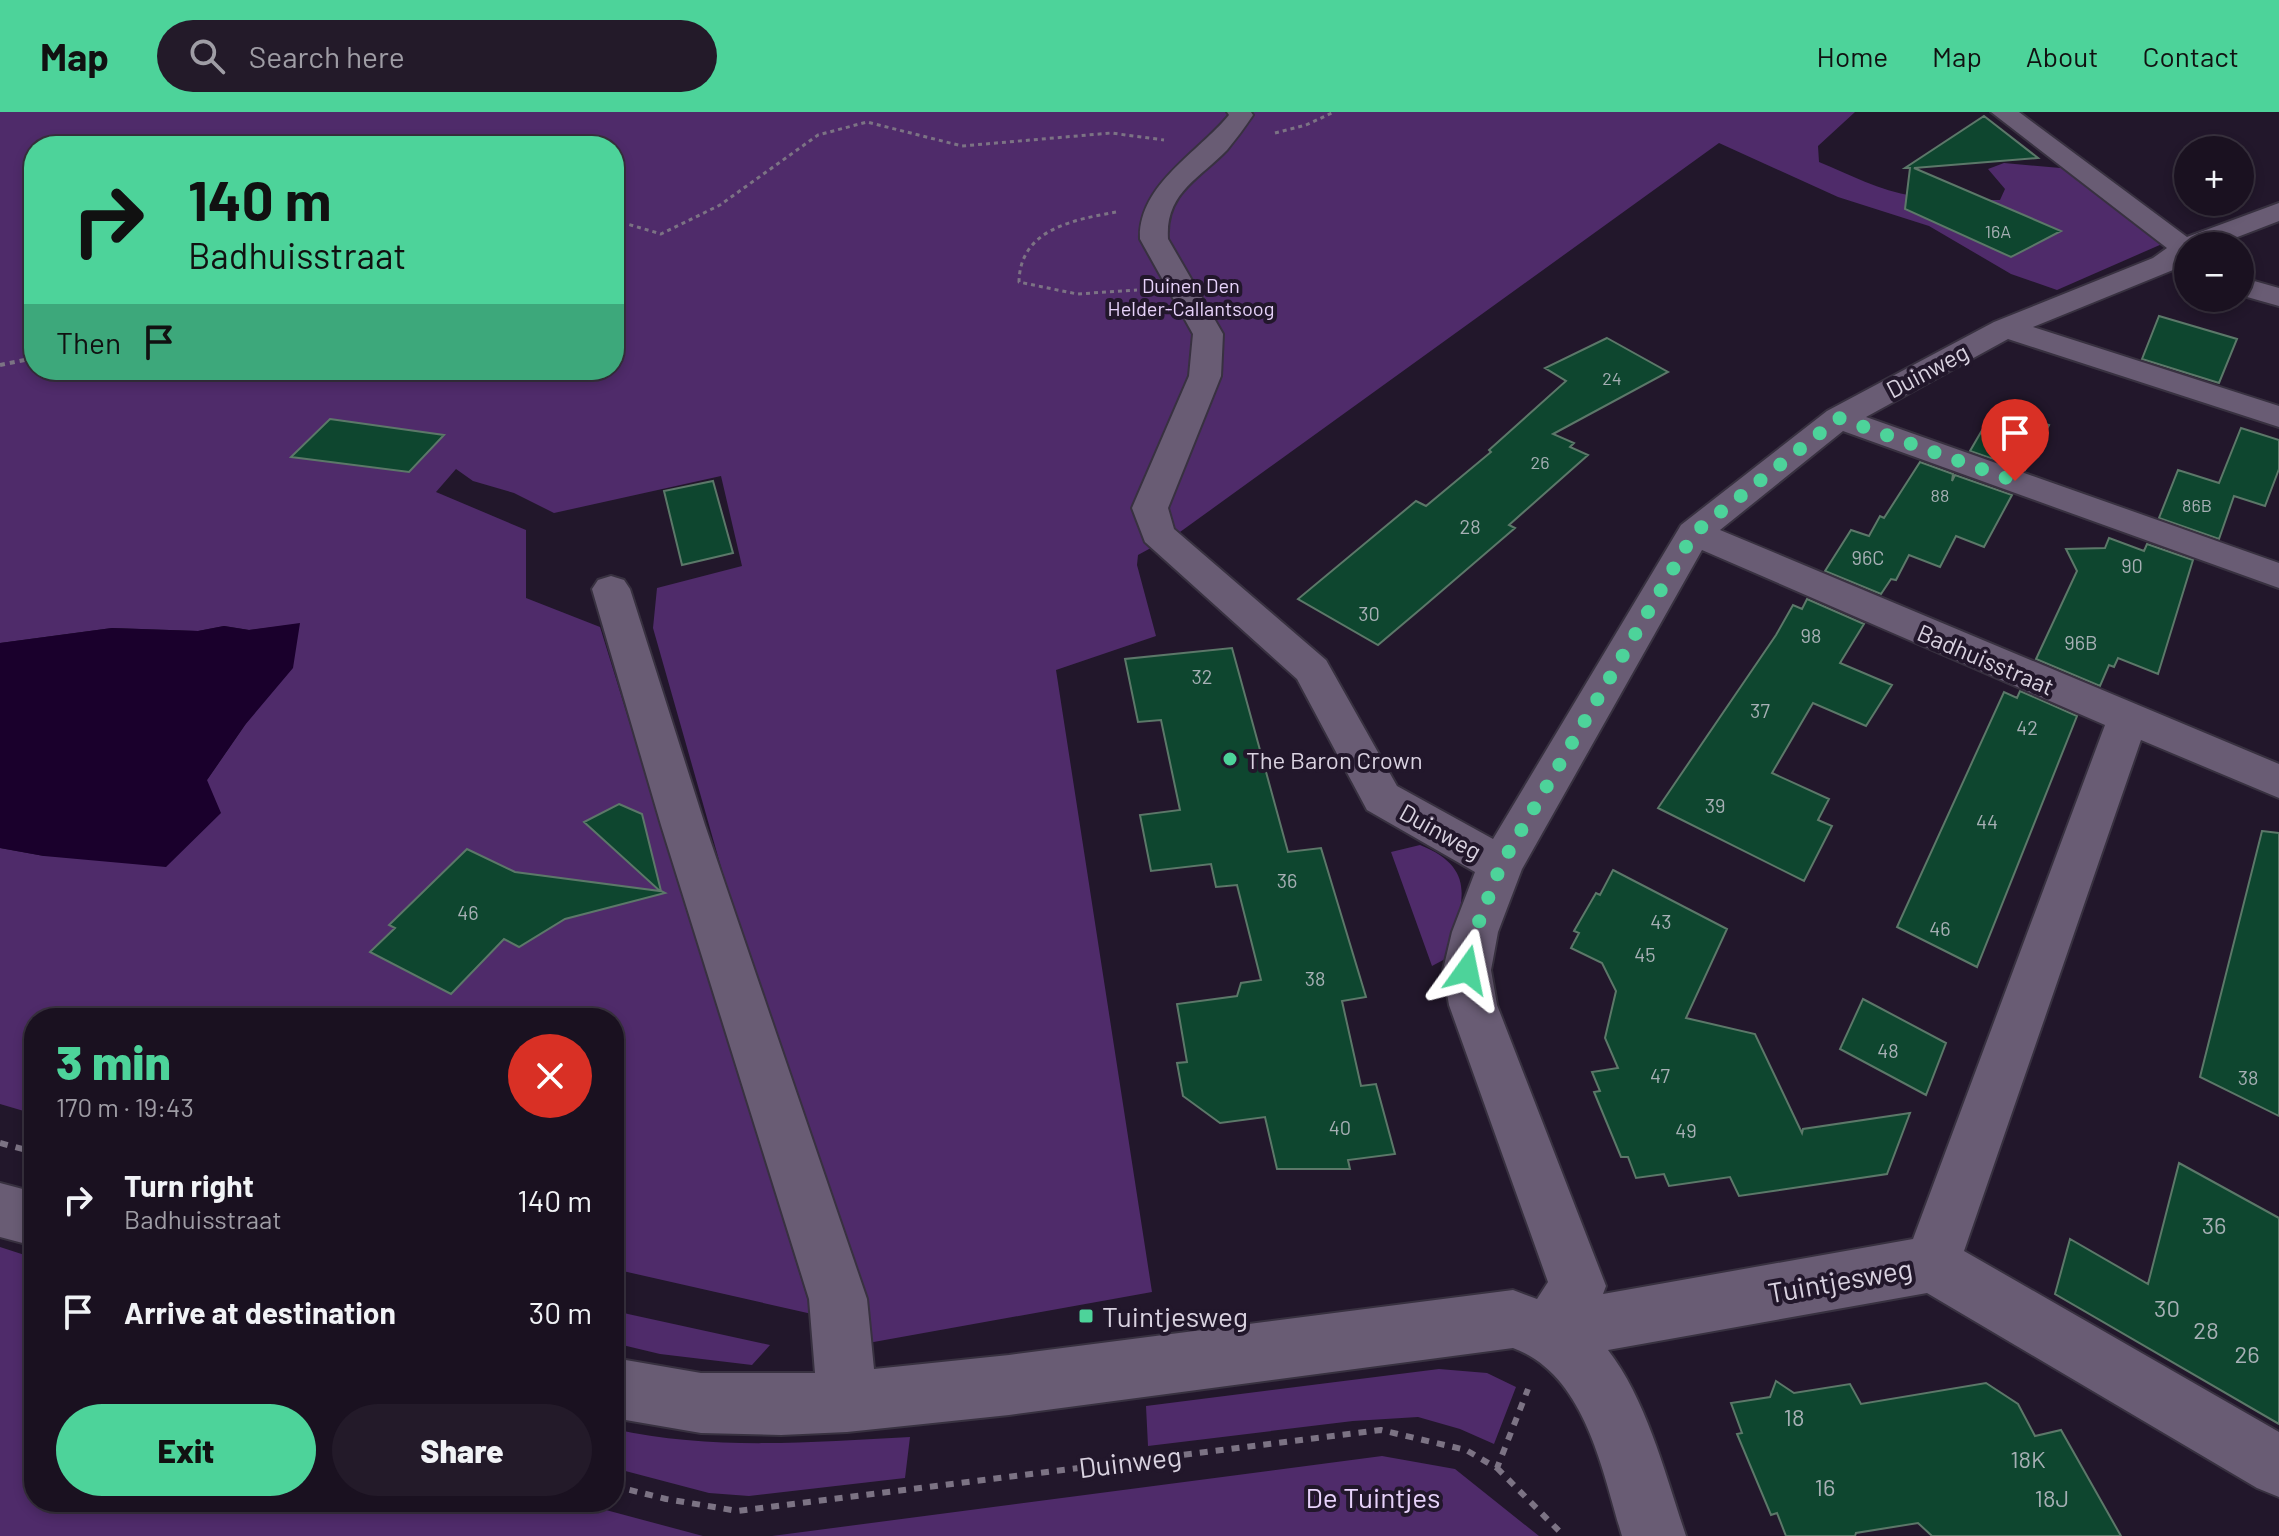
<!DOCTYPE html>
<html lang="en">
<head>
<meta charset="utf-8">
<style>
	body { margin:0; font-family:Barlow,sans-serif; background:#231a29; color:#f1f3f6; height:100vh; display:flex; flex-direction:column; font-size:30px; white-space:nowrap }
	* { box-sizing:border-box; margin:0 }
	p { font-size:26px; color:#9f9da5 }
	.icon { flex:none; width:44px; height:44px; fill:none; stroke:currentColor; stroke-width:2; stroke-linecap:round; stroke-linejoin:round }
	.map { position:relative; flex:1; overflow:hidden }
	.side { position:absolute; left:24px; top:896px; width:600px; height:504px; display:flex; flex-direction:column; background:#1a1120; border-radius:32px; box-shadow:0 4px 12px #0003,0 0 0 2px #38313e }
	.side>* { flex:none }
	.guide { position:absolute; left:24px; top:24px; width:600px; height:244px; border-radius:32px; box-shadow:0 4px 12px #0003,0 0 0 2px #38313e; background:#4dd39a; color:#111; overflow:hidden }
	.buttons { position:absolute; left:2174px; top:24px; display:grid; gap:16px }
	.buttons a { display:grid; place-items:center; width:80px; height:80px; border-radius:50%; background:#1a1120; box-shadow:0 4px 12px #0003,0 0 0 2px #38313e; font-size:40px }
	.pin { position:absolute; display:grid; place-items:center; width:68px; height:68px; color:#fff; margin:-82px -34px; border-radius:50% 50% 50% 0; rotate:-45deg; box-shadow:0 0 8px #0007 }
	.pin .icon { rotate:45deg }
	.me { position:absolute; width:88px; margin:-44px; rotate:12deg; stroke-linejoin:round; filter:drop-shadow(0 0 6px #0008) }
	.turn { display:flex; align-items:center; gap:28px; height:168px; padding:0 32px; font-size:36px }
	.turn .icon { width:104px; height:104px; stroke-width:2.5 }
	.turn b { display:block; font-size:56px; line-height:68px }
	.then { display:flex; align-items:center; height:76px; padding:0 32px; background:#0003; gap:16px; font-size:30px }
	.round { display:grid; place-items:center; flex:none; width:84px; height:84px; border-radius:42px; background:#231a29 }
	.overview { display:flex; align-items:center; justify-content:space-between; height:136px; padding:0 32px }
	h1 { font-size:48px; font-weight:800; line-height:60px; color:#4dd39a }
	.cta { display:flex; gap:16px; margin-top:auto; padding:16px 32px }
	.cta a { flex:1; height:92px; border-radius:48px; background:#4dd39a; color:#111; font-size:32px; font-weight:800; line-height:92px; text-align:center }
	.cta a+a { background:#231a29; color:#f1f3f6 }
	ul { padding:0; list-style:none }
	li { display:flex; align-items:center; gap:24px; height:112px; padding:0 32px }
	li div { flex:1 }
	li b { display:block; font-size:30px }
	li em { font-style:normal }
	header { display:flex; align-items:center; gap:48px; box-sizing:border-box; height:112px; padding:0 40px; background:#4dd39a; color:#111 }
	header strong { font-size:38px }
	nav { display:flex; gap:44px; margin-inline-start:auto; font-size:28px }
	.search { width:560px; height:72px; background:#231a29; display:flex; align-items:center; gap:20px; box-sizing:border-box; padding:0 28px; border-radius:44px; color:#9f9da5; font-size:30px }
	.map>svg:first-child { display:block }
	.green { fill:#4f2b6a; fill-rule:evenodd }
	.water { fill:#1a002c }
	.building { fill:#0e462f; stroke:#5c7869; stroke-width:2 }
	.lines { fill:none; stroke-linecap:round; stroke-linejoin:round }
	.minor-casing { stroke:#383140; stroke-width:4 }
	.path-far2 { stroke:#7c7384; stroke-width:3; stroke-dasharray:4 4; stroke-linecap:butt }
	.path-far1 { stroke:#7c7384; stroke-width:4; stroke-dasharray:5 5; stroke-linecap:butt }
	.path { stroke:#7c7384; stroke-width:6; stroke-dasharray:8 8; stroke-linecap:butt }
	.minor { fill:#695c74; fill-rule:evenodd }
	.route { stroke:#4dd39a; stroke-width:14; stroke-dasharray:0 25.2 }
	.poi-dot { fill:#4dd39a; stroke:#22172b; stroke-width:3 }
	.labels { text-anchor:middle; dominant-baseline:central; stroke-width:8; stroke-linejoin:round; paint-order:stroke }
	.far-number-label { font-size:18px; fill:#a6afb4 }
	.far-park-label { font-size:20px; fill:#e7d2fa; stroke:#22172b }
	.number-label { font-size:20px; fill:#a6afb4 }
	.street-label { font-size:24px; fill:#d9d2e0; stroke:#22172b }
	.poi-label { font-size:24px; fill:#d9d2e0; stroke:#22172b; text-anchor:start }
	.near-number-label { font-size:24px; fill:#a6afb4 }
	.near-street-label { font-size:28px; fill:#d9d2e0; stroke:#22172b }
	.near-poi-label { font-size:28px; fill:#d9d2e0; stroke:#22172b; text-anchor:start }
	.near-park-label { font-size:28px; fill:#e7d2fa; stroke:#22172b }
</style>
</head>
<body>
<header>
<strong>Map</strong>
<div class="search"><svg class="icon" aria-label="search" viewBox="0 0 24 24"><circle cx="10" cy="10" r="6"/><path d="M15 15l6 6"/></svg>Search here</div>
<nav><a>Home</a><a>Map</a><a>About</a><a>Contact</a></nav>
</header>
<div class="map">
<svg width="2279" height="1424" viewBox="0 0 2279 1424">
	<rect width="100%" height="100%" fill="#22172b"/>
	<path class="green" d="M0,0h1855l-37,34 1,16c30,12 61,29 94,34 29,4 58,4 87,4l5,-11 -17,-20 16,-6 68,6 90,75 -105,46 -46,-16 -82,-48 -91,-29 -119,-54 -539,389 -42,23 -1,10 19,71 -100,34 96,622 -295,53 -204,-717 4,-40 85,-22 -21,-90 -167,37 -40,-20 -41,-12 -17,-12 -20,23 90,38v68l74,29 212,687 -198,-45v-251h-580v96l-34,-10v-256l44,8 163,-76 38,-55 54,-101 -50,6 -25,-4 -26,5 -86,-3 -112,15zM34,34h580v224h-580z
		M1420,733c62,25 40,62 27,113l-15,8 -41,-114z
		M0,1135l34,11v244h542l127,34h-703z
		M614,1198l14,4 142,31 -18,20 -92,-11 -46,-11z
		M1439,1257l48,4 29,14 -22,57 -34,-15 -42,-12 -65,4 -205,25 -2,-40z
		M614,1317c98,22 197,13 296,8l-5,41 -156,18 -40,-3 -95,-25z
		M1382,1344l73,13 84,67h-767z"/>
	<path class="water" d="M300,511l-7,45 -48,57 -38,55 14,33 -55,54 -122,-11 -44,-8v-205l112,-15 86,3 26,-5 25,4z"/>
	<path class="building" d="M1984,4l54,42 -124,10 147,63 -50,26 -106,-48 5,-41h-5z
		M2159,204l78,23 -18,44 -77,-24z
		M1607,226l61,34 -115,62 21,9 -4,4 18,8 -79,70 6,3 -92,79 -45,38 -80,-46 118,-98 10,5 65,-54 -2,-2 77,-69 -21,-13z
		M2010,300l39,13 -24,45 -55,-19 18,-31 9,3z
		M330,307l114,16 -35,37 -118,-15z
		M2241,316l38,12v29l-14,37 -31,-10 -15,43 -60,-21 19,-48 41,13z
		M1920,350l33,12 -1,7 3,-6 57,20 -28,52 -28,-11 -16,31 -31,-12 -13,25 -5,-1 -10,15 -56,-23 26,-41 18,6 11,-20 4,2z
		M713,369l20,72 -51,12 -18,-74z
		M2109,426l35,13 3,-7 46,16 -35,114 -40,-16 -4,9 -5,-2 -9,21 -64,-27 41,-88 -11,-22 39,-1z
		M1807,487l57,25 -24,39 52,22 -26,41 -53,-23 -41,70 57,26 -11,21 14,6 -28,55 -146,-73 118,-173 17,-30 9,4z
		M1232,536l56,204 33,-4 45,149 -24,4 19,85 15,-2 19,70 -47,6 2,9h-73l-12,-52 -45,6 -37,-27 -6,-33 10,-1 -10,-58 60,-8 4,-13 20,-3 -24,-95 -21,2 -5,-23 -60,7 -11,-56 40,-5 -19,-90 -23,2 -13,-63z
		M2020,579l57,25 -100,251 -80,-40 107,-235 13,6z
		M619,692l23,10 19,77 4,2 -100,26 -46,28 -15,-8 -53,55 -81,-42 25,-24 -6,-3 78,-76 48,23 145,19 -76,-69z
		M2262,719l17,2v283l-79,-39z
		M1613,758l114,59 -41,89 69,16 47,99 1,-4 107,-16 -23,61 -148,22 -9,-19 -61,9 -5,-12 -28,4 -8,-21h-7l-27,-65 6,-1 -8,-19 26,-4 -13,-30 11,-47 -14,-28 -31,-15 8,-15 -5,-2 22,-38 4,2z
		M1863,887l83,44 -20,52 -86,-46z
		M2179,1051l100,55v206l-224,-130 15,-55 78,45z
		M1776,1269l18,12 56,-9 11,20 125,-21 32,21 17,32 26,-6 60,106h-189l-14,-13 -62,10 -1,3h-69l-9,-23 -6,2 -34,-81 5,-1 -11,-30 39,-6z"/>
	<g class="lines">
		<defs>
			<path id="minor" d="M1227,0h24l2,3c-8,12 -17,24 -26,35 -28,29 -62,43 -59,89l55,95 -2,42 -53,132 6,21 152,131 71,126 96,53 188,-314 146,-114 167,-89 159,-64 14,-10 -176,-136h28l168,125 92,-34v18l-65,25h-26v13l-15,11 -140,57 246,79v21l-271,-88 -142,78 413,146v25l-436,-157 -123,99 559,234v34l-138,-58 -177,511 315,181v65l-22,-9 -330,-195 -319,57c39,50 58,127 78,186h-64c-20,-65 -36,-161 -109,-188l-504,67 -162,17 -66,3 -80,-2 -87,-15v-60l87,15h114l-6,-74 -148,-474 -69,-236 6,-9 13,-4 13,4 6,9 75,236 162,474 7,70 135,-14 504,-65 24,9 11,-17 -99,-277 -6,-35 9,-38 23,-60 -108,-62 -70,-131 -152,-137 -13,-34 57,-132 4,-42 -53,-95c-2,-54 58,-86 89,-124zM1702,438l403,175 -192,514 -310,55 3,-8 -109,-281 -6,-35 7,-38 24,-63z
				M2240,165l39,11v18l-39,-11z
				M0,1071l34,9v54l-34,-9z"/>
		</defs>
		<use href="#minor" class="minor-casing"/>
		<path class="path-far2" d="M1275,21l31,-8 28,-13
			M1116,100c-43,8 -96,17 -97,70l58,12 60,-4
			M614,108l47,14 59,-29 98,-70 49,-13 95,24 149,-13 53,7"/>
		<path class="path-far1" d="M0,253l34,-7"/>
		<path class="path" d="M0,1031l34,9
			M1497,1356l67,68
			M614,1374l52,13 72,12 643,-81 85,20 31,18 31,-79"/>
		<use href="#minor" class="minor"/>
	</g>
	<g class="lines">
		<path class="route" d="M1467,858l8,-38 26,-67 193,-332 145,-115 176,63"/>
	</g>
	<g class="poi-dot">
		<circle cx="1230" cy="647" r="8"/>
		<rect x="1078" y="1196" width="16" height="16" rx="4"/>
	</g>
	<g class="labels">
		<g class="far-number-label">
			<text x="1998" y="119">16A</text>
			<text x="1612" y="266">24</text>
			<text x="1540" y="350">26</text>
			<text x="1940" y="383">88</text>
			<text x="2197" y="393">86B</text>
		</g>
		<g class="far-park-label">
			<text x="1191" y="173">Duinen Den<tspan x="1191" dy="23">Helder-Callantsoog</tspan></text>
		</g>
		<g class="number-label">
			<text x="1470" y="414">28</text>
			<text x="1868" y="445">96C</text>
			<text x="2132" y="453">90</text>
			<text x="1369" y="501">30</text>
			<text x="1811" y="523">98</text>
			<text x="2081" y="530">96B</text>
			<text x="1202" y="564">32</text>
			<text x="1760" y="598">37</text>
			<text x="2027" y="615">42</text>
			<text x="1715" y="693">39</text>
			<text x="1987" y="709">44</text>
			<text x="1287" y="768">36</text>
			<text x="468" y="800">46</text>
			<text x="1661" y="809">43</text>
			<text x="1940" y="816">46</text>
			<text x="1645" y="842">45</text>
			<text x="1315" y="866">38</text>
			<text x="1888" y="938">48</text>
			<text x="1660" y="963">47</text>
			<text x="2248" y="965">38</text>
			<text x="1340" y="1015">40</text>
			<text x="1686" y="1018">49</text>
		</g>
		<g class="street-label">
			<text transform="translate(1927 258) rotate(-28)">Duinweg</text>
			<text transform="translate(1986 547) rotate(23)">Badhuisstraat</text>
			<text transform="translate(1441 719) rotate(29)">Duinweg</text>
		</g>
		<g class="poi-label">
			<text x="1246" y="647">The Baron Crown</text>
		</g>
		<g class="near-number-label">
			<text x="2214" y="1112">36</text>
			<text x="2167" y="1195">30</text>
			<text x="2206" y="1217">28</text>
			<text x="2247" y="1241">26</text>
			<text x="1794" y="1304">18</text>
			<text x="2028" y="1346">18K</text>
			<text x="1825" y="1374">16</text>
			<text x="2052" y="1385">18J</text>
		</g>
		<g class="near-street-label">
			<text transform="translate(1840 1168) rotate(-10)">Tuintjesweg</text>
			<text transform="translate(1130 1349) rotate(-7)">Duinweg</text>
		</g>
		<g class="near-poi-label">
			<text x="1102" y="1204">Tuintjesweg</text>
		</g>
		<g class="near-park-label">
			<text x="1373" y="1385">De Tuintjes</text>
		</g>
	</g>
</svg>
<div class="buttons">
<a>+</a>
<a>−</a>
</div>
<div class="pin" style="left:2015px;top:369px;background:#d93025"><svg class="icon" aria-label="arrive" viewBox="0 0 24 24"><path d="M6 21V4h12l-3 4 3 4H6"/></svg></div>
<svg class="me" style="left:1467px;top:858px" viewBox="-20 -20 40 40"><path d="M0-17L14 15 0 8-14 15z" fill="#4dd39a" stroke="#fff" stroke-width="4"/></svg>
<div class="guide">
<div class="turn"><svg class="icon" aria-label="right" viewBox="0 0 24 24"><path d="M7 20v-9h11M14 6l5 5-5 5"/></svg><div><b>140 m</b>Badhuisstraat</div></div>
<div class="then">Then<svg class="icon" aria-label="arrive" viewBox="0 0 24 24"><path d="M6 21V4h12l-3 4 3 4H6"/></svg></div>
</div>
<section class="side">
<div class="overview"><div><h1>3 min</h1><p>170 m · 19:43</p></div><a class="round" style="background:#d93025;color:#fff"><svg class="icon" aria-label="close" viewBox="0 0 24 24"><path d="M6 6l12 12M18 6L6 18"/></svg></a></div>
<ul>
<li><svg class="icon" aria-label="right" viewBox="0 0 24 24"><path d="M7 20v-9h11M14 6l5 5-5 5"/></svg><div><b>Turn right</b><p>Badhuisstraat</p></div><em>140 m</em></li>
<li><svg class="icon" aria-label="arrive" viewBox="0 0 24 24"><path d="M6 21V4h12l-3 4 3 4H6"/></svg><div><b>Arrive at destination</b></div><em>30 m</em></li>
</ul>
<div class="cta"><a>Exit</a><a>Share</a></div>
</section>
</div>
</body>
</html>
